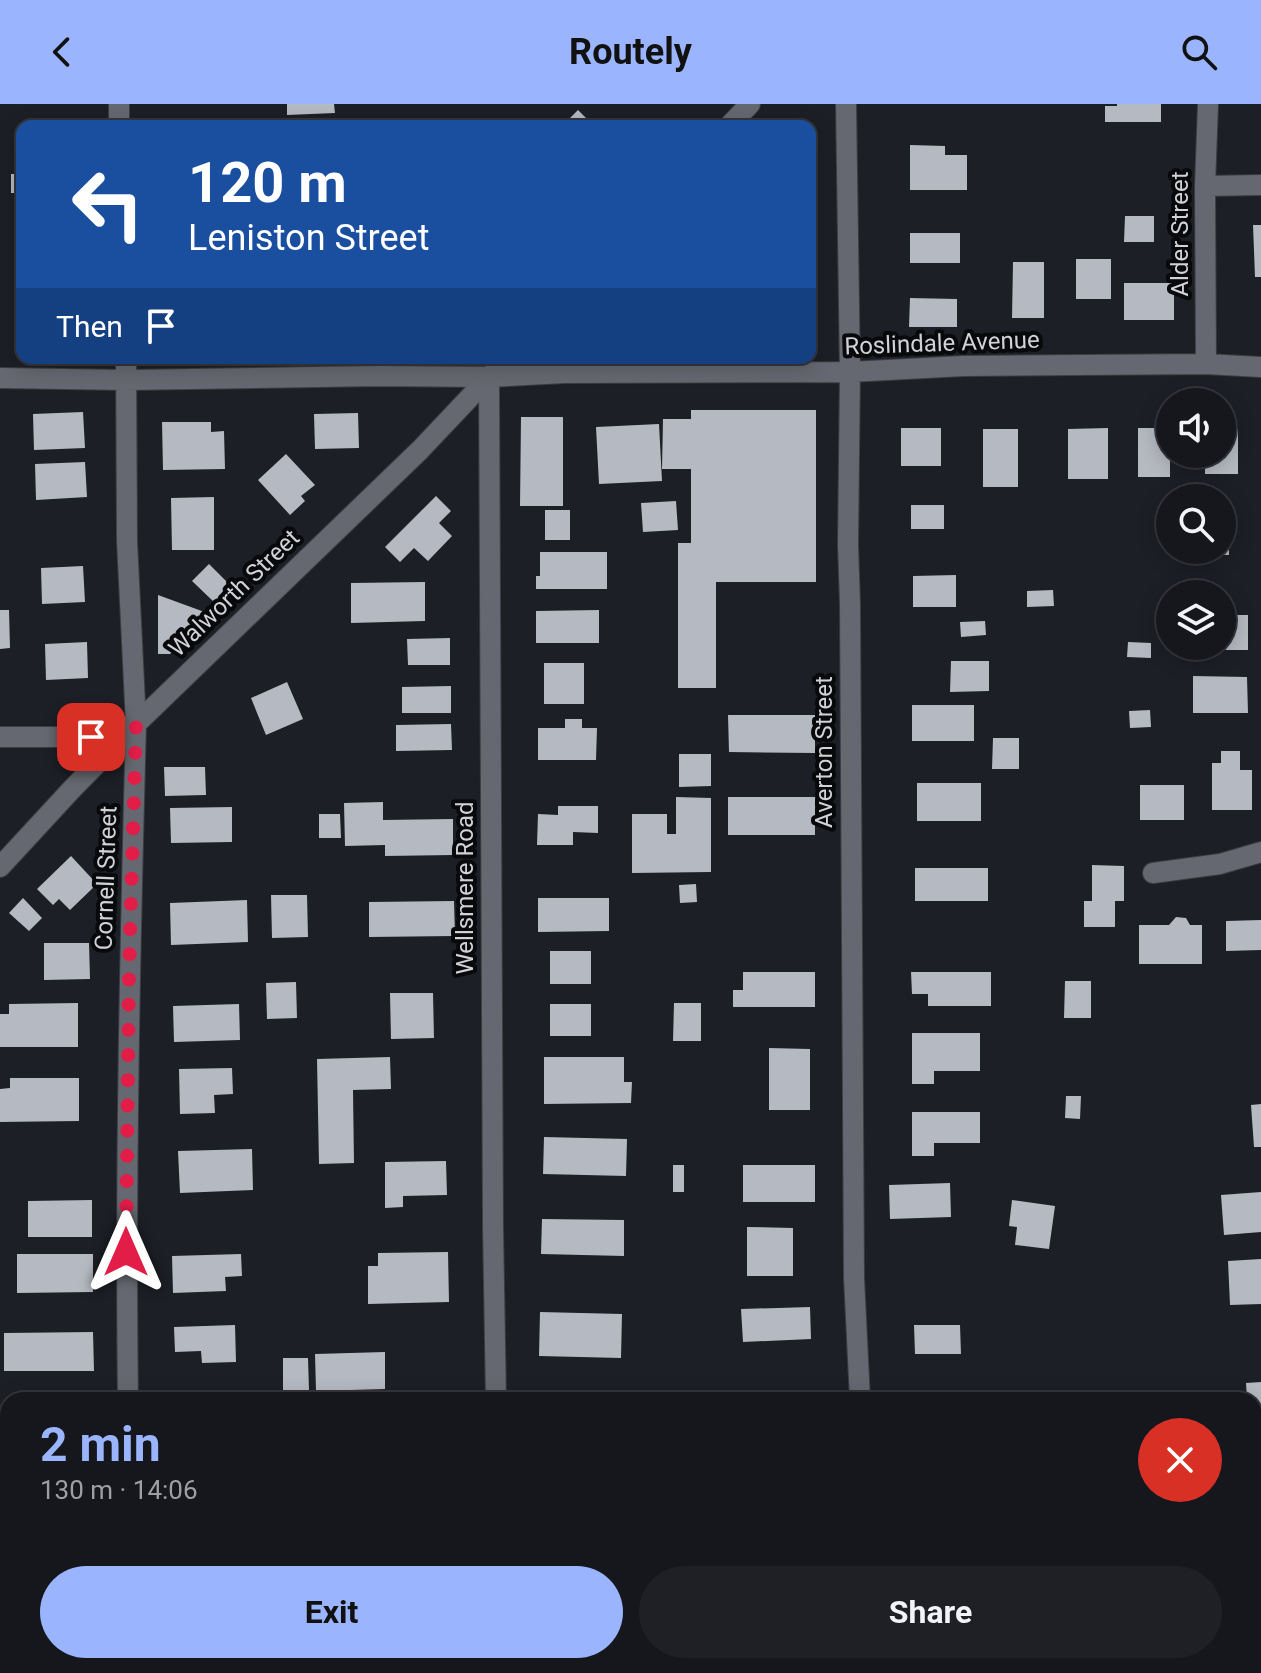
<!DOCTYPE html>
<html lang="en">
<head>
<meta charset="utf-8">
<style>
	body { margin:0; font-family:Roboto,sans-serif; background:#1e2025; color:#f1f3f6; height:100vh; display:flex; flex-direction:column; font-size:30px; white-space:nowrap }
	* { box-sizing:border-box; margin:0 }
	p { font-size:26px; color:#9d9fa3 }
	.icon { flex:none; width:44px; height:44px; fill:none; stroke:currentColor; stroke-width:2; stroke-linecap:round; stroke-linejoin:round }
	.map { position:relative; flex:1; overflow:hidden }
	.sheet { position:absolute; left:0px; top:1288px; width:1262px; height:282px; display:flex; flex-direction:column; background:#15171c; border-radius:24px 24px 0 0; box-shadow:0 4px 20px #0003,0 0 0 2px #34363b }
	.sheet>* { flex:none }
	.hud { position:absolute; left:16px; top:16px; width:800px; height:244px; border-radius:16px; box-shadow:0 4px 20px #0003,0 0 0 2px #34363b; background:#1a4fa0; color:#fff; overflow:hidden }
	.controls { position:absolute; left:1156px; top:284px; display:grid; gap:16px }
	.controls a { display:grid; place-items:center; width:80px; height:80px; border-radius:50%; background:#15171c; box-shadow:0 4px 20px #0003,0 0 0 2px #34363b; font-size:40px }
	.pin { position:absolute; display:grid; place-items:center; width:68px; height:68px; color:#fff; margin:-34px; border-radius:16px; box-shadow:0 4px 12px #0006 }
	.me { position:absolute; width:88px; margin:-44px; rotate:0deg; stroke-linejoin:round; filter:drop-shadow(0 0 6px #0008) }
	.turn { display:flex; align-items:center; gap:28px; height:168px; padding:0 40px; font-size:36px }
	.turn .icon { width:104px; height:104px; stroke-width:2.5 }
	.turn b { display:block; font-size:56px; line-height:68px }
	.then { display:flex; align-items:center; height:76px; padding:0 40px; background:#0003; gap:16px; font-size:30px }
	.round { display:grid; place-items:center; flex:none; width:84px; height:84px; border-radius:42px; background:#1e2025 }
	.headline { display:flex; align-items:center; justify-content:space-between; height:136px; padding:0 40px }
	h1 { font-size:48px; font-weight:700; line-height:60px; color:#9ab5fd }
	.button { display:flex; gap:16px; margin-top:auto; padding:16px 40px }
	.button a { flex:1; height:92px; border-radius:48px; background:#9ab5fd; color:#111; font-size:32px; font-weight:700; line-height:92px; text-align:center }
	.button a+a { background:#1e2025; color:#f1f3f6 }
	header { display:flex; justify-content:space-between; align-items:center; height:104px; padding:0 40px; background:#9ab5fd; color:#111; font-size:36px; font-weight:700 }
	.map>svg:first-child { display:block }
	.building { fill:#b5b9c1 }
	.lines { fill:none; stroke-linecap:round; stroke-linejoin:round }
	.minor-casing { stroke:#3b3d42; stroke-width:22 }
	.tertiary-casing { stroke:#3b3d42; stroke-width:22 }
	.primary-casing { stroke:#3b3d42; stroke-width:22 }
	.minor { stroke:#656870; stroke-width:20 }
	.tertiary { stroke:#656870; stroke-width:20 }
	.primary { stroke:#788abb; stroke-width:20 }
	.route { stroke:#e11d48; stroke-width:14; stroke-dasharray:0 25.2 }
	.labels { text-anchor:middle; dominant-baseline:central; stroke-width:8; stroke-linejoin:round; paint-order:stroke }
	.street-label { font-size:24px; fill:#d0d2d6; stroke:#08090b }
</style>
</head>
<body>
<header><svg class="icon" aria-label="back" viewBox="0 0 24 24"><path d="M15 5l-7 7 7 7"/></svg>Routely<svg class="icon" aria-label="search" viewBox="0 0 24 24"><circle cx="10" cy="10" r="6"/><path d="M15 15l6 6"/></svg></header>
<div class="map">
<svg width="1261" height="1569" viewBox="0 0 1261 1569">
	<rect width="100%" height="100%" fill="#1c1f25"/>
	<path class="building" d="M287,0h47l1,9 -48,2z
		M1117,0h44v18h-56v-16h12z
		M578,6l16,16h-43l7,-7 6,5z
		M47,15h38v7h-38z
		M910,41l35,1v9h22v35h-57z
		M11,70h11v19h-11z
		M1125,112h29v26h-30z
		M1253,121h8v52h-6z
		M910,129h50v30h-50z
		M1076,155h35v40h-35z
		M1013,158h31v56h-32z
		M1124,179h50v37h-50z
		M910,194l47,1v28h-48z
		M691,306h125v172h-100v106h-38v-145h13v-74h-29l1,-50h28z
		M83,308l2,36 -51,2 -1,-36z
		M358,309l1,35 -44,1 -1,-35z
		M521,313h42v89h-43z
		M162,318h49v10l13,-1 1,38 -62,1z
		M659,320l3,57 -63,3 -3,-57z
		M901,324h40v38h-40z
		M1108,324v51h-40v-50z
		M1138,324h32v49h-32z
		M983,325h35v58h-35z
		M1222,325h16v45h-33v-20h17z
		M286,350l29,31 -14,11 4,5 -15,14 -32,-35z
		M85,358l2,35 -51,3 -1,-36z
		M436,392l15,15 -12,12 13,13 -24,25 -14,-13 -14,14 -15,-15z
		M214,393v53h-42l-1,-52z
		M676,397l2,29 -35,2 -2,-29z
		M911,401h33v24h-33z
		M545,406h25v30h-25z
		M1222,417h7v34h-60v-5h53z
		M540,448h67v37h-71v-13h4z
		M209,460l23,23 -17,16 -23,-22z
		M83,462l2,36 -43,2 -1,-36z
		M956,471v32h-43v-31z
		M425,478v39l-74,2v-40z
		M1053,486l1,16 -27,1v-16z
		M158,491l52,19 -40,40h-12z
		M0,506h9l1,38 -10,1z
		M599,506v33h-63v-32z
		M1222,511h26v35h-56v-4h30z
		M985,517l1,14 -25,2 -1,-15z
		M450,534v27h-42l-1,-26z
		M87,538l1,36 -42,2 -1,-36z
		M1128,538l23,1v15l-24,-1z
		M951,557h38v30l-39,1z
		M544,559h40v41h-40z
		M1193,572l54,1 1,36h-55z
		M287,578l16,37 -37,16 -15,-37z
		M451,582v27h-49v-26z
		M912,601h62v36h-62z
		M1150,606l1,17 -21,1 -1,-17z
		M728,611h87v38l-86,-1z
		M565,615h17v9h15l-1,32h-58v-32h27z
		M451,620l1,26 -56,1v-26z
		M993,634h26v31h-27z
		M1221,647h19v19h12v40h-40v-47h9z
		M679,650h32v32l-32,1z
		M164,663h41l1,28 -41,1z
		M917,679h64v38h-64z
		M1140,681h44v35h-44z
		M676,693l35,1v74l-79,1v-59h35v20h9z
		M728,693h87v38h-87z
		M383,698v18l70,-1v36l-68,1v-11l-40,1 -1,-43z
		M558,702h40v27l-25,-1v13h-36l1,-31 20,1z
		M232,703v35l-61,1 -1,-35z
		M319,710h21l1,24h-22z
		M71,752l26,28 -27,26 -11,-11 -6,6 -16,-16z
		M1092,761l32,1v35h-9v26h-31v-26h8z
		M915,764h73v33h-73z
		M696,780l1,18 -17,1 -1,-18z
		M271,791h36l1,42 -36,1z
		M23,794l19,20 -13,13 -20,-18z
		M538,794h71v33l-71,1z
		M247,796l1,42 -77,3 -1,-42z
		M454,797l1,35 -86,1v-35z
		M1176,813l10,1 4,7h12v39h-63v-39h30z
		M1261,816v30l-35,1v-30z
		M44,839h45l1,36 -46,1z
		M550,847h41v33h-41z
		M743,868h72v35h-82v-17h10z
		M911,868h80v34h-63v-12h-16z
		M1065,877h26v37h-27z
		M296,878l1,36 -30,1 -1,-36z
		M390,889h43l1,45 -43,1z
		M78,899v44h-78v-33h9v-10z
		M674,899h27v38h-28z
		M239,900l1,36 -66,2 -1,-36z
		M550,900h41v32h-41z
		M912,929h68v38h-46v13h-22z
		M769,944l41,1v61h-41z
		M390,953l1,32 -38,1 1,73 -35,1 -2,-105z
		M544,953h80v25h8l-1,21 -87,1z
		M232,964l1,26 -19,1 1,18 -35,1 -1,-45z
		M10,974h69v43l-79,1v-33l10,-1z
		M1066,992h15l-1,23 -15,-1z
		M1261,1000v43h-7l-3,-42z
		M912,1008h68v31h-46v13h-22z
		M544,1033l83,2 -1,37 -83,-2z
		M252,1045l1,41 -73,3 -2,-42z
		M446,1057l1,34 -44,1v11l-18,1v-46z
		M673,1061h11v27h-11z
		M743,1061h72v37h-72z
		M950,1079l1,34 -61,2 -1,-34z
		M1261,1088v40l-37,3 -3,-40z
		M92,1096v37h-64v-36z
		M1012,1096l43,6 -6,43 -34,-4 2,-18 -8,-1z
		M542,1115l82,1v36l-83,-2z
		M747,1123l46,1v48h-46z
		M448,1148l1,50 -81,2v-38h10v-13z
		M17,1150h76v38l-76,1z
		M241,1150l1,22 -17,1 1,14 -53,2 -1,-37z
		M1261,1155v45l-31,1 -2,-44z
		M810,1203l1,32 -68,3 -2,-33z
		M540,1208l82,2 -1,44 -82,-2z
		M235,1221l1,37 -34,1 -1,-12 -26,1 -1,-25z
		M914,1221h46l1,29h-46z
		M93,1228l1,39h-90v-38z
		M385,1248v37l-69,2 -1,-37z
		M283,1254h25l1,32h-26z
		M1261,1278v37h-7v-19h-7l-1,-17z
		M424,1288v8h-32v-7z
		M0,1310h8v37h-8z
		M1254,1466h7v79h-7z
		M44,1562h59v7h-59z
		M238,1562h36l1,7h-37z
		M294,1562h36v7h-36z
		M353,1562h36v7h-36z
		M415,1562h36v7h-36z
		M594,1562h39v7h-39z
		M676,1562h36v7h-35z
		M856,1562h77l1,7h-78z
		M1018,1562h48v7h-47z
		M1080,1562h46v4l-45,2z
		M1131,1562h50v7h-49z
		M1189,1562h46v4l-46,3z
		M161,1564h49v5h-49z"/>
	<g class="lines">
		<defs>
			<path id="minor" d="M119,0v22
				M846,0l4,268 -2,173 2,59 4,674 6,122
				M1205,82l56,-1
				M1206,260l-1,-178 3,-82
				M489,273l4,851 3,172
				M0,274l127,2 251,-4 111,1 75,-4 286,-1 113,-6 243,-2 55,3
				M0,633h91l45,-13 -9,-183 -1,-183
				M1153,769l67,-9 41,-12
				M985,1562v7
				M129,1569v-7
				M495,1569v-7"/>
			<path id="tertiary" d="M729,22l21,-22
				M0,763l73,-79 63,-64 284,-274 87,-92
				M128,1296c-3,-226 2,-451 8,-676"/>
			<path id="primary" d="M1254,1417l7,-1
				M0,1486h8"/>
		</defs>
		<use href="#minor" class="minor-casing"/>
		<use href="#tertiary" class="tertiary-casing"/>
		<use href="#primary" class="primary-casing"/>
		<use href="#minor" class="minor"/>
		<use href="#tertiary" class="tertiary"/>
		<use href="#primary" class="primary"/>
	</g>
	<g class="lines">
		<path class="route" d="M91,633l45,-13 -7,250 -3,278"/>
	</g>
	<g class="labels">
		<g class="street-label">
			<text transform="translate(1180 130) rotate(-90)">Alder Street</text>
			<text transform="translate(942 239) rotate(-2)">Roslindale Avenue</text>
			<text transform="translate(234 489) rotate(-44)">Walworth Street</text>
			<text transform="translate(824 648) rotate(-90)">Averton Street</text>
			<text transform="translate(106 774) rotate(-88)">Cornell Street</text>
			<text transform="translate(465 784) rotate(-90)">Wellsmere Road</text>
		</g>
	</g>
</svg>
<div class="controls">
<a><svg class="icon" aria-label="sound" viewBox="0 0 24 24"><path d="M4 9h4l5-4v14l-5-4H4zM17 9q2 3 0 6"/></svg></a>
<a><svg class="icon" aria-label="search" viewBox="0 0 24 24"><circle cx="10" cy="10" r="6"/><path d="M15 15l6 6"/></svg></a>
<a><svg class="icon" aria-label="layers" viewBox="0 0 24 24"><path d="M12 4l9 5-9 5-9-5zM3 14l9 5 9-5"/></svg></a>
</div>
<div class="pin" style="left:91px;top:633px;background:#d93025"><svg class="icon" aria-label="arrive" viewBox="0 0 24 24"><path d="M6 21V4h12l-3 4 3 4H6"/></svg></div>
<svg class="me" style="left:126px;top:1148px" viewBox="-20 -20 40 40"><path d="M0-17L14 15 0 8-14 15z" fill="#e11d48" stroke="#fff" stroke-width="4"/></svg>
<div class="hud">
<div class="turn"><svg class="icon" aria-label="left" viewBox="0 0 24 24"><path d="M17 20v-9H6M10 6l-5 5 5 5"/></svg><div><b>120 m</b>Leniston Street</div></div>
<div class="then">Then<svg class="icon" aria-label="arrive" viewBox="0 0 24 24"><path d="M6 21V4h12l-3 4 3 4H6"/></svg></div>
</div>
<section class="sheet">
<div class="headline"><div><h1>2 min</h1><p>130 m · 14:06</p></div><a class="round" style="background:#d93025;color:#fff"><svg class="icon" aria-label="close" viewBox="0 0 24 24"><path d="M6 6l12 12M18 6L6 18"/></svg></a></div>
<div class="button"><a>Exit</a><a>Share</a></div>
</section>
</div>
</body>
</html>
